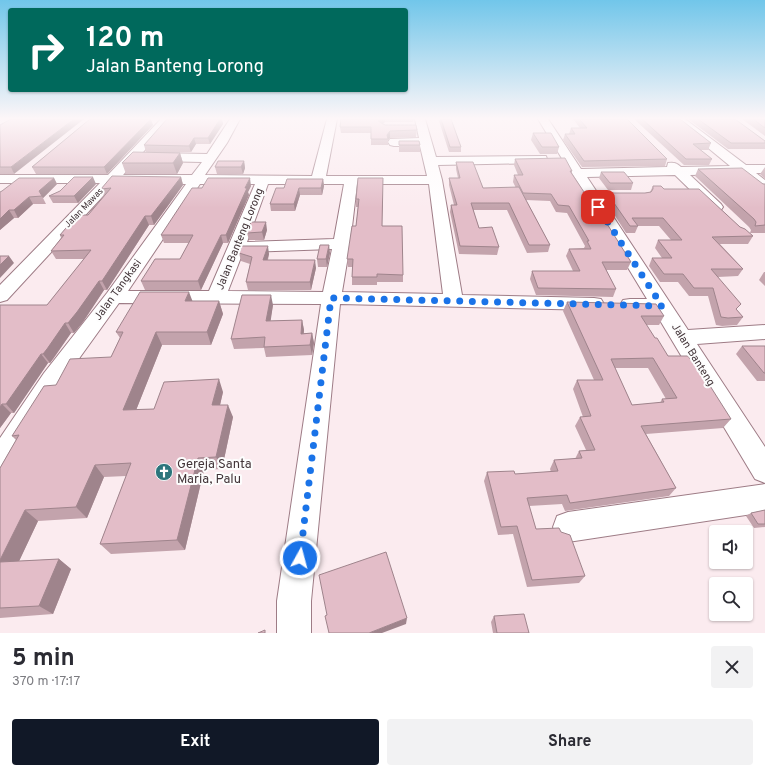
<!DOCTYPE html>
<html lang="en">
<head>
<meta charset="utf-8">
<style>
	body { margin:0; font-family:Overpass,sans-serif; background:#f2f2f3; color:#2b2b33; height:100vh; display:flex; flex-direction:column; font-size:15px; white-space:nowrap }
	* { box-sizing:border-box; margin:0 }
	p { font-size:13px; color:#7c7c81 }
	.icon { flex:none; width:22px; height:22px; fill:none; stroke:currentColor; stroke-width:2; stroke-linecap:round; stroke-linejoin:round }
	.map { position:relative; height:633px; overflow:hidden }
	.side { display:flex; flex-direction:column; background:#fff; flex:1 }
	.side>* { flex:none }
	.banner { position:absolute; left:8px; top:8px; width:400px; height:84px; border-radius:4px; box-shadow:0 1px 3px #0004; background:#00695c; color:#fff; overflow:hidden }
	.fabs { position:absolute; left:709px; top:525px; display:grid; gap:8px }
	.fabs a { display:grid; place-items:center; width:44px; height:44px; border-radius:4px; background:#fff; box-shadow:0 1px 3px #0004; font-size:20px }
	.pin { position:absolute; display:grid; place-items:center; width:34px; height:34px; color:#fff; margin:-17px; border-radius:8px; box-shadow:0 2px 6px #0006 }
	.me { position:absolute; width:44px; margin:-22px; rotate:7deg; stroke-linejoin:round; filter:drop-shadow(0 0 3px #0008) }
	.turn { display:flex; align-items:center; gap:14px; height:84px; padding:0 12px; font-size:18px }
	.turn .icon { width:52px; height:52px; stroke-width:2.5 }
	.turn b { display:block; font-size:28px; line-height:34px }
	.round { display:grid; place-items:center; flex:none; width:42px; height:42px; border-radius:4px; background:#f2f2f3 }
	.overview { display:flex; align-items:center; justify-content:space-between; height:68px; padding:0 12px }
	h1 { font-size:24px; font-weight:700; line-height:30px }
	.cta { display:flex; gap:8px; margin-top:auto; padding:8px 12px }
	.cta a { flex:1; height:46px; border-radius:4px; background:#111827; color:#fff; font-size:16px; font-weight:700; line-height:46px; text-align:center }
	.cta a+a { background:#f2f2f3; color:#2b2b33 }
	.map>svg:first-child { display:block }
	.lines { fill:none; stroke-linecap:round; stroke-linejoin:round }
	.minor-casing { stroke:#9e7c86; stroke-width:2 }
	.minor { fill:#fff; fill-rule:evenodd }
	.wall { fill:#c3a3ac; fill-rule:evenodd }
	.shaded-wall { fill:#9f848c }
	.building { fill:#e3bdc8; stroke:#9f848c; fill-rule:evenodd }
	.route { stroke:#1a73e8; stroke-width:7; stroke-dasharray:0 12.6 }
	.labels { text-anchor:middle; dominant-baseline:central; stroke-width:4; stroke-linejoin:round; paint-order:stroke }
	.far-street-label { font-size:9px; fill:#423438; stroke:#fdfdfd }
	.street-label { font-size:11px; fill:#423438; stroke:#fdfdfd }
	.near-poi-label { font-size:13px; fill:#423438; stroke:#fdfdfd; text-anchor:start }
</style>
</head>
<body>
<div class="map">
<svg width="765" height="633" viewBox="0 0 765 633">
	<rect width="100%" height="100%" fill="#fbebef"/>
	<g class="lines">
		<defs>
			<path id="minor" d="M161,119h11l-49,56h69l10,-13 -47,-1 -4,-1 -2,-3 2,-3 4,-1 52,1 23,-35h10l-13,24 -22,32 107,1 15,-57h10l-11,57h101l-7,-30h-26l-4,-1 -2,-3 2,-3 29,-1 -4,-19h10l11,38 110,-1 1,3 -1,3 -5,1 -103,2 4,15 20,115 132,3 7,1 3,5 -3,5 -7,1 -254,-6 -29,297v32h-34v-32l44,-297 -202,-1 -59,82 -51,84 -9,3v-34l44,-65 63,-80 79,-109 -71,-1 -108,117 -7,2v-17l100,-102h-100v-8h108zM200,184h55l-46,107h-81zM268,184h76l-10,55 -87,3zM357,184h72l14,110 -101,-2 8,-48zM332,249l-9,43 -95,-1 15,-39z
				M538,119h10l33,50 86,-2 1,-4c6,-1 9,0 13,4l49,-1 -57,-47h12l61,46h19v8h-9l9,7v11l-5,-1 -21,-16 -49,1 31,29 2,3 -2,3 -5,1 -5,-1 -36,-35 -88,2 101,153 77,-5v14l-68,5 68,103v36l-10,-4 -100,-167 -25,-1 -7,-1 -3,-5 3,-5 7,-1h17z
				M765,484v28l-197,30 -11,-4 -4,-11 4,-11 11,-4z"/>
		</defs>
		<use href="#minor" class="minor-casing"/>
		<use href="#minor" class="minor"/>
	</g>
	<path class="wall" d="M90,119h36h-1l28,6 -46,49h-71l-4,-7z
		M167,119h55l1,5 -13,20h-14l-5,8h-45l-2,-7z
		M341,119h73l-1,3h-28l-2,1 2,2 32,5 -1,7 -26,1 -2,2v5h-17v-12h-30l-1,-6z
		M440,119h11l10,28v5h-12l-10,-31z
		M573,119h54l40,40 -2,7 -83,1 -19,-27 2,-6h4l2,-6h9z
		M634,119h46l31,24 -3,7h-7l11,9 -3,6h-25z
		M688,119h47l30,22v8h-37z
		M742,119h23v17z
		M0,125l14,49h-14z
		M533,133l26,14 -2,7h-17l-9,-14z
		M399,141l21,4v7h-21z
		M180,153l3,10 -6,11h-51l-4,-11z
		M515,159l57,12v2l12,19 47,70 -4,8h-21l10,19 -3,8 -77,-2 -6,-16 2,-8h41l-7,-15 3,-7 15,-1 1,-2 -18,-33 -11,-1 -6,-11 -24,-1 24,45 -2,7 -21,1 -20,-43h-34l6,18 20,19 -2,8 -38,-1 -9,-42 1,-7h3l-5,-20v-7h9l-2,-9v-7l27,26h33l-3,-6 1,-7h4l-4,-10z
		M244,161l1,7 -2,6h-26l-2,-7z
		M765,167v12l-5,-5z
		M698,169l67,15v49h-15l1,-3 -2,-3 -54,-51z
		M601,172l32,11 -2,7h-23l-9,-12z
		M181,177l2,8 -29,40h-5l-42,65h-3l-21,32 -9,11h-3l-17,25 -4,5h-2l-34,50h-3l-11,15v-123h47l37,-46h-28l-5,-8 10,-13 -1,-3 28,-20 16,-19 -3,-7z
		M54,178l3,6 -14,14 3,6h-13l-15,14h-4l-14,12v-38z
		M358,178l24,48 21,49v7h-26v3h-25v-8l1,-10h-5l-1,-8 9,-33 2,-19h-2v-8z
		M323,179l1,7 -2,9h-22l-5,16h-24l-1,-7 14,-16z
		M96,184l-18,19h-25l-4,-7 11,-5z
		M251,186l-3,6 1,3 -21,48h-5l-22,47h-56l-4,-9 39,-22 9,-16h-25l-3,-8 41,-47z
		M653,186l11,3 76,38 13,9 -5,8h-28l23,25 -5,7 -20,1 19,33 6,7 -6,8 -15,1 -6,-1 -8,-29h-19l-11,-14h-18l-11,-16 3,-8h10l-7,-10 3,-8h13l-12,-14h-21l-3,7h-9l-21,-33 2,-7h38l5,-1z
		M267,230l-3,10h-15l-2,-7z
		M239,253l30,1 -1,6 48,8 -5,22h-63l-2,-8 4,-18 -9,-3z
		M330,253l-3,14h-9l-1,-8z
		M764,272h1v14l-6,-6z
		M193,301h26l4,13 -12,31h-49l-26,65 18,-1 69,-17 -3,13 13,12 -11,52 -18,1 -19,80 -74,4 -11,-10 26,-68 -22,1 -17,41 -49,3 -19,40 40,-2 12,10 -18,45 -53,4v-150l16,-28 -4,-4 44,-51 55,-28 9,-19 -4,-6z
		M567,302l97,14 -5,9h-13l9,13 13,18 63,63 -8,9 -77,6 30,54 -7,8 -104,15 -3,-7 -33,2 7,23 49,47 -6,7 -52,4 -14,-53 -15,1 -14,-54 3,-9 28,2 36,-2 -1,-3 4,-9 21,-1 4,-8 7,-1 -11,-24 5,-9h3l-10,-28 4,-9h17l-31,-69zM615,368h33l18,31h-4l-2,4 -28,2z
		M273,305l-3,16 32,-1 2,10v3h8l2,10 -2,12 -46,2 -2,-9 -30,1 -3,-10z
		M742,346h23v35h-8l-21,-27z
		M765,510v17l-11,1 -8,-12 5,-3z
		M494,616l35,17h-36l-2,-11z"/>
	<path class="shaded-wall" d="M74,119h10l-70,55 -3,-7z
		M151,119l2,6 -46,49 -3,-7z
		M220,119h2l1,5 -13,20 -2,-6z
		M380,119h5v3l-7,5v-6z
		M390,131v7l-2,2 -1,-5z
		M194,138l2,6 -5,8 -2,-6z
		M180,153l3,10 -6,11 -4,-11z
		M244,161l1,7 -2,6 -2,-7z
		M93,177l3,7 -18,19 -4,-7z
		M181,177l2,8 -29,40 -3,-9z
		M54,178l3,6 -14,14 -4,-7z
		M250,178l1,8 -3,6 1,3 -21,48 -2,-8 19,-47z
		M323,179l1,7 -2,9 -1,-7z
		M299,188l1,7 -5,16 -1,-7z
		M29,197l4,7 -15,14 -4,-8z
		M9,210l5,8 -14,12v-11z
		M145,216l4,9 -42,65 -5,-9z
		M266,222l1,8 -3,10 -2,-8z
		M221,235l2,8 -22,47 -3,-9z
		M329,245l1,8 -3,14 -1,-8z
		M268,246l1,8 -4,14 -2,-8z
		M9,256l5,7 -14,15v-13z
		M315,260l1,8 -5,22 -1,-8z
		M99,281l5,9 -21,32 -9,11 -6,-10z
		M189,292l5,13 -9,-4z
		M271,295l2,10 -4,27 -3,-11z
		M219,301l4,13 -12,31 -4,-13z
		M302,320l2,10 -2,14 -1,-10z
		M65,323l6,10 -21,30 -7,-9z
		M156,332l6,13 -31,78 -8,-13z
		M312,333l2,10 -2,12 -2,-10z
		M41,354l7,9 -34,50 -8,-9z
		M219,379l4,13 -6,26 -5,-13z
		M2,404l9,9 -11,15v-21z
		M228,405l5,12 -11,52 -6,-12z
		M198,458l6,12 -19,80 -8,-10z
		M95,465l9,12 -17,41 -11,-11z
		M25,510l13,11 -24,51 -14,-9v-3z
		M59,559l12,10 -18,45 -14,-8z
		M407,618l-1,6 -24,9h-13z"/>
	<path class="building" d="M11,119h63l-63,48h-11v-42z
		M90,119h61l-47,48h-72z
		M167,119h53l-12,19h-14l-5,8 -45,-1z
		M341,119h39l-2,2 7,4h31l1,5 -27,1 -3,4 1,4h-17v-12h-31z
		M441,119h10l10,28h-11z
		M579,119h48l40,40 -83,2 -19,-27h10l-4,-6h16z
		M642,119h38l31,24 -18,1 19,15h-26z
		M698,119h37l30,22v2h-34z
		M753,119h12v9z
		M533,133h18l8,14h-17z
		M399,141h20l1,4h-21z
		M133,152l47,1 -7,10h-51z
		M565,158l7,13h-2l14,21h3l44,70h-29l14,27 -78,-1 -6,-17h48l-11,-22h22l-4,-8h2l-20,-35 -11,-1 -7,-11 -28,-1 -9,-18h9l-8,-16z
		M218,161h26l-3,6h-26z
		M456,162h17l10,26 36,-1 31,58h-21l-20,-42h-38l8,25 13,-1 7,20 -39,-1 -9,-41h6l-8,-27h11z
		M742,168l21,16h2v41l-10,1 1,-4 -2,-3 -56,-50z
		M601,172h23l9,11h-23z
		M112,176l69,1 -30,39h-6l-43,65h-3l-22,31 -9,11h-3l-18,26 -4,5h-2l-35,50h-4l-2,3v-102h47l44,-55 -40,1 13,-16h-4l17,-20h11l23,-27 -10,1z
		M74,177h19l-19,19h-25l11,-5z
		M19,178h35l-15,13 3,5 -13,1 -15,13h-5l-9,9v-27l2,-1z
		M208,178h42l-5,10h2l-21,47h-5l-23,46h-57l14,-22h25l13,-24h-32l31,-47h10z
		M358,178h25l-1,48h20l1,49 -26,-1v3h-25l1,-18h-6l5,-33h4l3,-27h-3z
		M287,179h36l-2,9h-22l-5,16h-24l6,-16h8z
		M653,186h8l3,3h35l41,38 5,2 8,7 -41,1 31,32h-32l30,35 -5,5 7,8 -15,1 -7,-1 -8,-29h-19l-11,-14h-19l-12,-16h20l-14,-18h24l-19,-22h-31l6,8h-8l-23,-33h38l6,-1 2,-3z
		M251,222h15l-4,10 -15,1z
		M320,245h9l-3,14h-9z
		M242,246h26l-5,14h52l-5,22h-64l6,-25 -13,-4z
		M0,256h9l-9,9z
		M140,292h49l-4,9h34l-12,31h-51l-33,78 31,-1 10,-27 55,-3 -7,26h16l-12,52 -18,1 -21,82 -77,4 31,-81 -36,2 -19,42 -51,3 -25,50v-92l19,-33 -7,1 32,-50 12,-1 14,-26 41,-2 12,-25h-7z
		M242,295h29l-5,26 36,-1 -1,14 11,-1 -2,12 -46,2 1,-10 -34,2z
		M567,302l89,2 8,12h-23l14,22h2l11,18h20l10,14h2l31,49 -90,7 35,62 -106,15 -3,-8 -40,3 9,31 23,-1 2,4 9,3 15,41 -53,4 -15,-54 -16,1 -14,-55 27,-1 1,3 43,-3 -4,-11 28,-2 -3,-7 16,-1 -15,-33 11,-1 -14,-36h26zM653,358l24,40 -15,1 2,3 -32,3 -21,-46z
		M742,346h23v27h-1z
		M765,510v14h-7l-7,-11z
		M386,552l21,66 -38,15h-40l-4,-17 2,-1 -8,-40z
		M59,559l-20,47 -39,2v-46z
		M524,614l5,19h-32l-3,-17z
		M265,630v3h-7z"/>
	<linearGradient id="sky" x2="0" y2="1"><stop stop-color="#71c6ea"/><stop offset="0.57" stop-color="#fdf6f8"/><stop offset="1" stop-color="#fdf6f8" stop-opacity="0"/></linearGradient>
	<rect width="765" height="208" fill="url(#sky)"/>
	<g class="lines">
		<path class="route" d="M300,558l31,-260 331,8 -64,-99"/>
	</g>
	<defs>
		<symbol id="church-disc" viewBox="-11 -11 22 22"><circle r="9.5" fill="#2c757c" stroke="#fdfdfd"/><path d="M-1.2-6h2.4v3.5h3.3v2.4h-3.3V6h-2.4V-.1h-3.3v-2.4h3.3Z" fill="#fff"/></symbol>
	</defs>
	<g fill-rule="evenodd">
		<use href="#church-disc" x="154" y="462" width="20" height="20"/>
	</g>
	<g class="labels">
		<g class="far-street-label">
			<text transform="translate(84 208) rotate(-46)">Jalan Mawas</text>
		</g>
		<g class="street-label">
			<text transform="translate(240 239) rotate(-68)">Jalan Banteng Lorong</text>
			<text transform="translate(118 290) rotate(-54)">Jalan Tangkasi</text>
			<text transform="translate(693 355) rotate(58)">Jalan Banteng</text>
		</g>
		<g class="near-poi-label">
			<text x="177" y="465">Gereja Santa<tspan x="177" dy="15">Maria, Palu</tspan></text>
		</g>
	</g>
</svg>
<div class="fabs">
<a><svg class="icon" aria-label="sound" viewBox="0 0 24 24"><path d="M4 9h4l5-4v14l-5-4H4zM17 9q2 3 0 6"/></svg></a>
<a><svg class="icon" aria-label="search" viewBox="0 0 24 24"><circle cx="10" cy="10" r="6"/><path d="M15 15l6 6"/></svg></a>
</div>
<div class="pin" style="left:598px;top:207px;background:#d93025"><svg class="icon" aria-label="arrive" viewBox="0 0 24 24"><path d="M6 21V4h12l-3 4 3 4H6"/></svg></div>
<svg class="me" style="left:300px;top:558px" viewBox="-20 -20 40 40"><circle r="17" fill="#1a73e8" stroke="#fff" stroke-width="3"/><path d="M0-11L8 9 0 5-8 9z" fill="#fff"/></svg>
<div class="banner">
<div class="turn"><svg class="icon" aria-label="right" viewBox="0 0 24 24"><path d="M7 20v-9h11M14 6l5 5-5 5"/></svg><div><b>120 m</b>Jalan Banteng Lorong</div></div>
</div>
</div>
<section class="side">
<div class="overview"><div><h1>5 min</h1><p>370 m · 17:17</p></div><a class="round"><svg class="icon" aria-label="close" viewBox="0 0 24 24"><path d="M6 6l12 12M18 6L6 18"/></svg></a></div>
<div class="cta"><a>Exit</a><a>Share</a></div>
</section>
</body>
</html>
